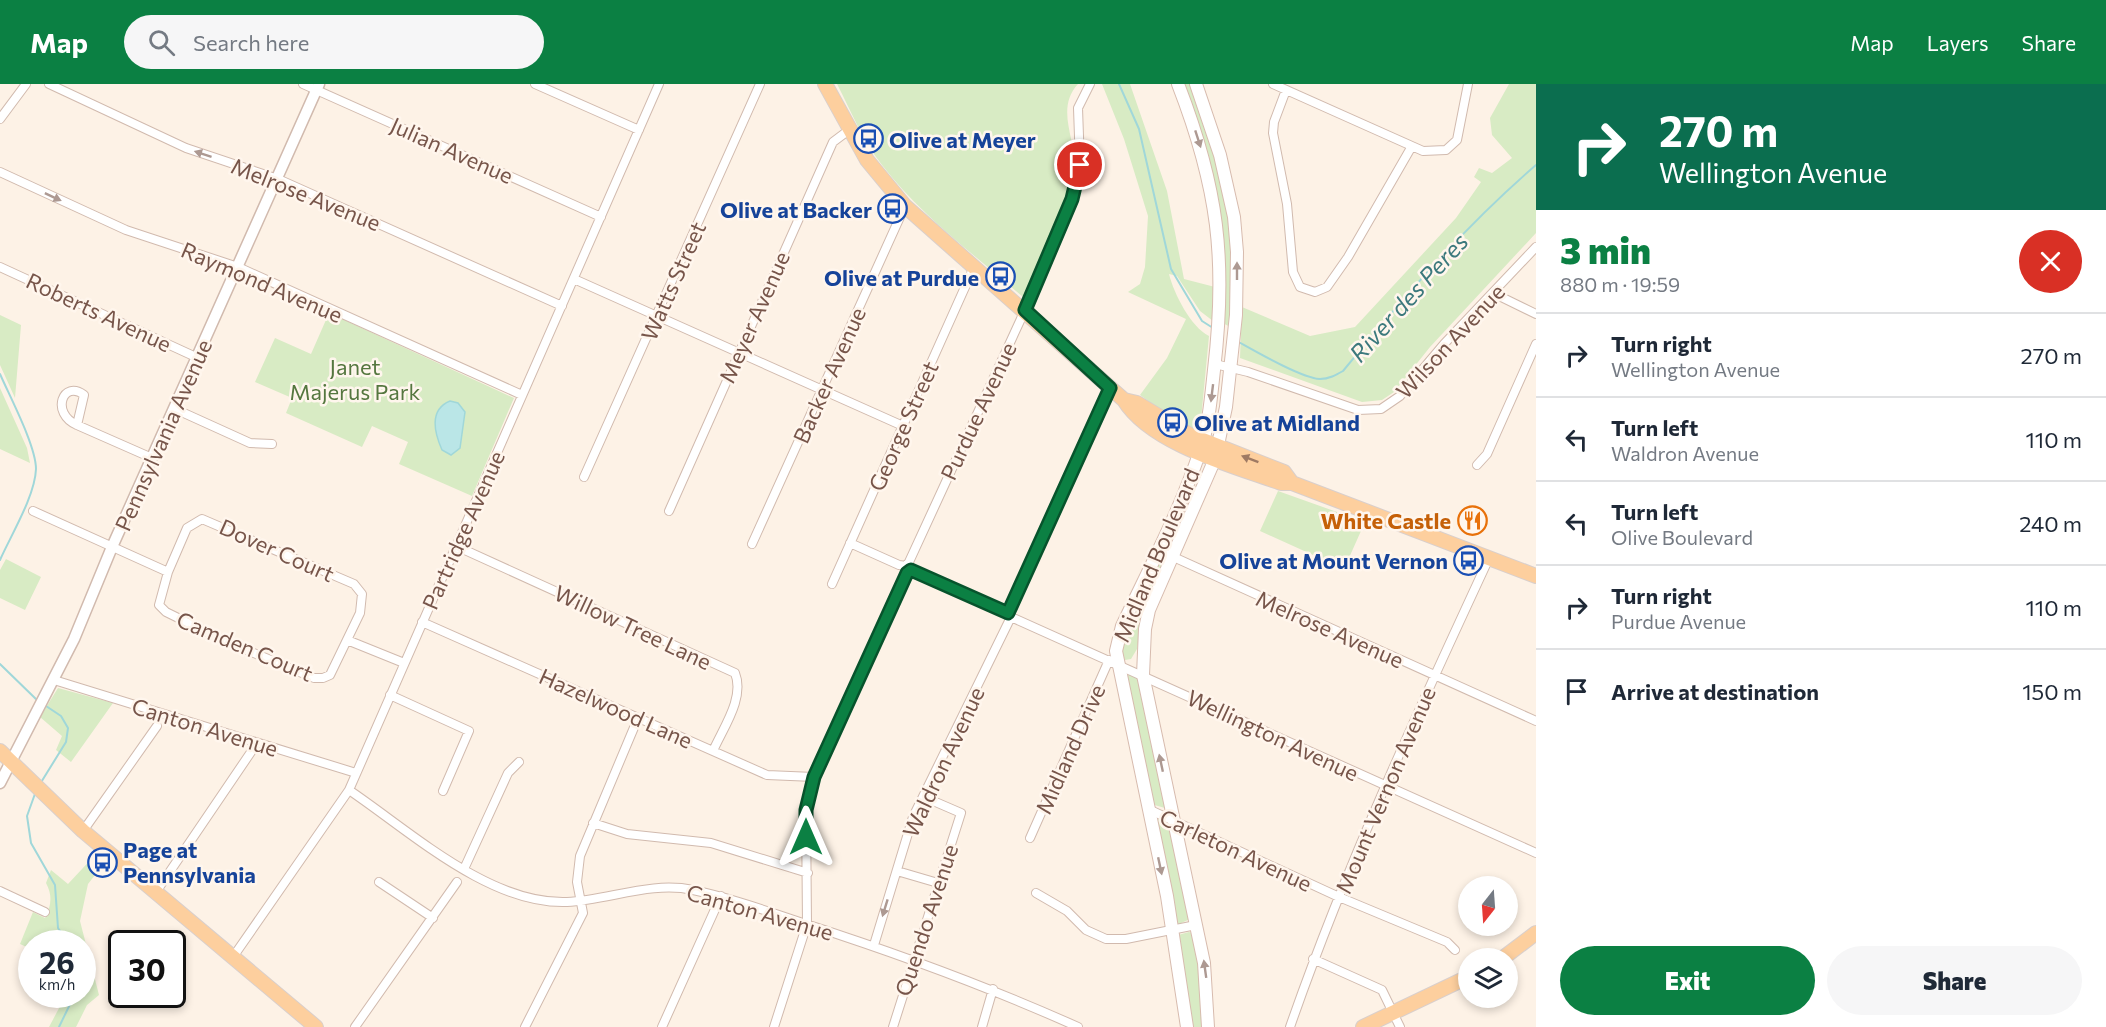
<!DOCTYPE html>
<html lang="en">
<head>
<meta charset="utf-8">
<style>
	body { margin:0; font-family:Commissioner,sans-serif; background:#f6f6f7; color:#1f2937; height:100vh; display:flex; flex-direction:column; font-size:22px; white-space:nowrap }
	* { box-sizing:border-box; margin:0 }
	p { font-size:20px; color:#747a83 }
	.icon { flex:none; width:33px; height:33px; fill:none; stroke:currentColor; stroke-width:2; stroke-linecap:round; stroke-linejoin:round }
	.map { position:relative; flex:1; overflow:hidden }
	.side { display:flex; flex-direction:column; background:#fff; width:570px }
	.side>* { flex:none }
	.hud { background:#0b6e4f; color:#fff; overflow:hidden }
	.needle { width:39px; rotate:197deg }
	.tools { position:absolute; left:1458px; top:792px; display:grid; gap:12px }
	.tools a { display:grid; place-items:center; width:60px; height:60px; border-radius:50%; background:#fff; box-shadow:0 3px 9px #0003; font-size:30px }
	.speed { position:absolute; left:18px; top:846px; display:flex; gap:12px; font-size:30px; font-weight:700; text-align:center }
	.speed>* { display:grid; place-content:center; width:78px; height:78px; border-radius:50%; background:#fff; box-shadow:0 3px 9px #0003; line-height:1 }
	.speed small { font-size:15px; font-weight:400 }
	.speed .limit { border:3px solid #111; border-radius:9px; background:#fff; color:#111 }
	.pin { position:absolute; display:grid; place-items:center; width:51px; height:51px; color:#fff; margin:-26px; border:3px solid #fff; border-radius:50%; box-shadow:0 2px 6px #0007 }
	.me { position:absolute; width:66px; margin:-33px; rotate:0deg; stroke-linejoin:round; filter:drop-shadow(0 0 4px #0008) }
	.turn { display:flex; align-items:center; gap:21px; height:126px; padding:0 24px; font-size:27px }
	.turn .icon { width:78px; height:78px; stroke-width:2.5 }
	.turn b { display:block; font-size:42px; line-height:51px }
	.round { display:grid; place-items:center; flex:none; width:63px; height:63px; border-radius:32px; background:#f6f6f7 }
	.head { display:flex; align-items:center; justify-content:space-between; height:102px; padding:0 24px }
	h1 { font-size:36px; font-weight:800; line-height:45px; color:#0b8043 }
	.action { display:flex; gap:12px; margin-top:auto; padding:12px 24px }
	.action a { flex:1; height:69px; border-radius:36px; background:#0b8043; color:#fff; font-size:24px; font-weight:800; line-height:69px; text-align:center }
	.action a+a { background:#f6f6f7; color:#1f2937 }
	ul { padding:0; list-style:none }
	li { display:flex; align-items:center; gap:18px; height:84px; padding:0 24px; border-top:2px solid #e0e1e3 }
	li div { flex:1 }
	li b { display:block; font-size:22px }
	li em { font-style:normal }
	header { display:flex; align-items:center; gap:36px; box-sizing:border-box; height:84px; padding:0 30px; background:#0b8043; color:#fff }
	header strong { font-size:28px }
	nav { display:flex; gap:33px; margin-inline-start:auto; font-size:21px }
	.search { width:420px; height:54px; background:#f6f6f7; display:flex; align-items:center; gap:15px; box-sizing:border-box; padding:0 21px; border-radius:33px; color:#747a83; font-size:22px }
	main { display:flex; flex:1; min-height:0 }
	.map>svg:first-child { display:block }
	.green { fill:#d8ebc4 }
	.water { fill:#bae6e7; stroke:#a0d7d9; stroke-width:1.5 }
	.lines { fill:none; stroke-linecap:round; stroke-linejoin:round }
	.stream { stroke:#a0d7d9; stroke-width:2 }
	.minor-casing { stroke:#d1baae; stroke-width:10 }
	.tertiary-casing { stroke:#d1baae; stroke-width:13 }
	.secondary-casing { stroke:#d7bbae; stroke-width:14 }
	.primary-casing { stroke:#d9cfcc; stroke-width:16 }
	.minor { stroke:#fff; stroke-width:8 }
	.tertiary { stroke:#fff; stroke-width:10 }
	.secondary { stroke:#fff; stroke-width:12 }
	.primary { stroke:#fdcf9e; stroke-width:14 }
	.oneway { fill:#ad9992 }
	.oneway2 { fill:#9f7a63 }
	.route-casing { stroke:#07532c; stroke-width:15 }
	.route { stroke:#0b8043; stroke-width:10 }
	.labels { text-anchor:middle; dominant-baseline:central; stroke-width:5; stroke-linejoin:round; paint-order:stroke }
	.transit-label { font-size:22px; font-weight:bold; fill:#164399; stroke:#fff6ed; text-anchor:start }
	.street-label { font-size:22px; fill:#77554a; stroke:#fff6ed }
	.park-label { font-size:22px; fill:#55773f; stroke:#fff6ed }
	.food-label { font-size:22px; font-weight:bold; fill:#c56008; stroke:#fff6ed; text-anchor:end }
	.water-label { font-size:24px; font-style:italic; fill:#3c797d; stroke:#fff6ed }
</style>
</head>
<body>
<header>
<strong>Map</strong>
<div class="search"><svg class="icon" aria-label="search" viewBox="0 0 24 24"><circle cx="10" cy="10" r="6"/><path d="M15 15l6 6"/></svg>Search here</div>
<nav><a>Map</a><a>Layers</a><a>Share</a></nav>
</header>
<main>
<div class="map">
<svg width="1536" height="943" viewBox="0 0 1536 943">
	<rect width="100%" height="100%" fill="#fdf2e6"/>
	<path class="green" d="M837,0h241c-24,26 0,58 -3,89 -3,35 -36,91 -52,124 -48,-42 -102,-81 -141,-132 -19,-24 -31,-54 -45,-81z
		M1102,0h28l37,107 17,88 31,8 -2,34 -13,-10 -23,-35 -8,-2c5,20 22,53 40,62l-8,83 -2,8 -6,1 -24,-12 -29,-21 27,-37 19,-39 -58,-27 12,-8 5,-17 3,-51 -24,-77z
		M1181,0h10c20,55 38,111 41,169 2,24 -1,49 -2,74l-7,-4v-44z
		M1509,0h27v149l-106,114 -36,45 -12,8 -20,2 -122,-44 2,-51 68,29 45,-9 101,-109 25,-36 -7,-5 5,-9 13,5 20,-15 -20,-23 -2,-17z
		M329,229l185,85 -42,98 -73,-32 9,-22 -36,-16 -10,21 -76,-34 6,-15 -37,-16 20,-44 36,16z
		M0,231l21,10 -6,73 -15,-33z
		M0,304l27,60 3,15 -30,-14z
		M1278,407l87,31 -21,47 -84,-38z
		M1161,474l2,5 -20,47 -6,39 -6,10 -6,1 -4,-8 1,-12z
		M6,475l35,18 -16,33 -25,-12v-28z
		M1127,589l12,6 26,129 -14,-4 -26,-130z
		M58,604l55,15 -42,59 -15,-12 6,-14 -22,-19z
		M1155,733l13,5 22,97 -13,6z
		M96,770l10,7 -18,23 -8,37 19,74 -12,10 -11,22h-27l17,-32 16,-1v-50h-50l-1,5 -11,-5 13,-32 12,6c6,-12 8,-22 1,-35l5,-13 17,14z
		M1189,848l3,1 7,34 6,60h-13l-14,-92z"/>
	<path class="water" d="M450,317l8,2 7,9 -5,36 -9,7 -9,-5c-7,-16 -14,-40 8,-49z"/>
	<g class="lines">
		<path class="stream" d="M1119,0l20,45 32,140 31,52 11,7
			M1237,257c18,10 64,37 83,38 9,0 16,-4 23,-8 60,-73 121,-144 193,-206
			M0,290c10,23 36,72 36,95 -1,27 -25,66 -36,91
			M0,580l38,37
			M40,700l26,-42 2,-14 -7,-12 -18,-12
			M36,707l-9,25 4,27 24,42 3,43 11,16
			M59,943l16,-33"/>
		<defs>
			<path id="minor" d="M49,0l137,64 92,31 284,127
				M303,0l298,133
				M535,0l104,46
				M1273,0l150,67 23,-1 11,-10 11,-56
				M1286,6l-12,32 -1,11 14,71 6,68 7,15 15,5 12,-5 21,-30 64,-111
				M0,35l26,-35
				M0,88l126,58 112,37 284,128
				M0,183l198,91
				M574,195l329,147
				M1493,209l43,21
				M1215,280l33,8 110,38 23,-1 19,-13 44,-52 92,-97
				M175,325l75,34 22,1
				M77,341l7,-30c-21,-16 -34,18 -7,30l75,33
				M1477,381l10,-11 49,-110
				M584,393l176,-393
				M33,427l135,61
				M669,427l164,-369 16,-12
				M202,435l152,65 8,10 -2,19 -30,62 -7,3h-9l-89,-37 -59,-29 -7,-7 9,-33 19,-44z
				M850,459l49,22 7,1 3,-4 116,-252 47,-111 8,-34 -2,-57 12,-24
				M752,460l153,-338
				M456,462l279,127c10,25 -12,55 -22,78
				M1158,466l378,171
				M832,500l142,-317
				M422,538l345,153 47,2
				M347,556l57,23
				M54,596l302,93
				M390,611l79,36 -26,60
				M349,706c62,42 141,115 218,112 42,-2 84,-21 126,-12 39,8 76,22 113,34 93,30 183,63 272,103
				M1148,725l191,88 108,45 8,8
				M593,739l34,11 84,9 97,30
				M83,747l74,-105
				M1030,754l79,-178
				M464,785l44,-96 11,-11
				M897,787l41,12
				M379,798l54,36
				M0,807l45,21
				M156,808l95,-140
				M1036,809l31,18 19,19 20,9h20l70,-14
				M874,861l39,-128 98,-200 525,236
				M233,873l116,-167 310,-706
				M1313,875l69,31 18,37
				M355,943l102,-145
				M525,943l58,-114 -6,-31 3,-26 58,-138
				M662,943l59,-131
				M774,943l33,-103 -1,-114 8,-33 93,-204 4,-3 97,43 102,-224
				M893,943l68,-214 -37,-16
				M982,943l11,-38
				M1290,943c56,-161 128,-316 200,-471"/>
			<path id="tertiary" d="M0,699l74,-144 38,-92 207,-463"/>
			<path id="secondary" d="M1178,0c40,103 49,176 36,286 -3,27 -5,55 -14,81 -20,60 -51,118 -78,175l-6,25 51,245 20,131
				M1196,0l24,71 14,62 3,35 -1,63 -10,92 -11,52 -66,151 -4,19 -2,46 61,288 4,64"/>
			<path id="primary" d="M825,0l42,76 38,46 219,194c27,44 110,66 157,83h11l21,8 223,85
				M1124,316l13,3 53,32 94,37 8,11
				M0,667l83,80 233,196
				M1503,874l33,-25
				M1363,943l105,-50"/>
		</defs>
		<use href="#minor" class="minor-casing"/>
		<use href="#tertiary" class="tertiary-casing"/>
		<use href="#secondary" class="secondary-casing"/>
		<use href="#primary" class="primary-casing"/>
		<use href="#minor" class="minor"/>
		<use href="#tertiary" class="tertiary"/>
		<use href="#secondary" class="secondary"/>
		<use href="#primary" class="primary"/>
	</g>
	<defs><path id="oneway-solid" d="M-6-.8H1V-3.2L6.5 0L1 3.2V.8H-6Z" transform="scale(1.5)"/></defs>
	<g class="oneway">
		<use href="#oneway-solid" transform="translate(1198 55) rotate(72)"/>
		<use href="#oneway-solid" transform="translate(203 70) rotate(-162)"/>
		<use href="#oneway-solid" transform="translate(53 113) rotate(25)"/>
		<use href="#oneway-solid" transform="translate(1237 187) rotate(-90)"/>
		<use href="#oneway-solid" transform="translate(1212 309) rotate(97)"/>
		<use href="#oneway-solid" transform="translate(1161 679) rotate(-102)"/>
		<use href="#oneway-solid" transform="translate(1160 782) rotate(78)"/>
		<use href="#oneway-solid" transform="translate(885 824) rotate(107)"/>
		<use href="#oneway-solid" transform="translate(1205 885) rotate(-98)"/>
	</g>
	<use class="oneway2" href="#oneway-solid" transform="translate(1250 375) rotate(-159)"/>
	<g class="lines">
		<defs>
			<path id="route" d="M806,753v-27l8,-33 93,-204 4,-3 97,43 102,-225 -85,-78 47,-111 8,-34"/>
		</defs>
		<use href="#route" class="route-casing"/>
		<use href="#route" class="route"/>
	</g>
	<defs>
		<symbol id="bus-ring" viewBox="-11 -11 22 22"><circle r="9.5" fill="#fff6ed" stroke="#1a4fb4" stroke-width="1.5"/><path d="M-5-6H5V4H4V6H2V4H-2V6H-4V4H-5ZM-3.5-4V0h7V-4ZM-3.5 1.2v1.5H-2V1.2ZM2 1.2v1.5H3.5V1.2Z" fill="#1a4fb4"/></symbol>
		<symbol id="restaurant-ring" viewBox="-11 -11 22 22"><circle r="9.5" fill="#fff6ed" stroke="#e8710a" stroke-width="1.5"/><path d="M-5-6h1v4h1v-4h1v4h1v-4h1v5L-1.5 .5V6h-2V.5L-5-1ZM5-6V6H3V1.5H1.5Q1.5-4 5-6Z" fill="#e8710a"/></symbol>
	</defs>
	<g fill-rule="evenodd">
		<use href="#bus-ring" x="852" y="38" width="33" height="33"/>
		<use href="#bus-ring" x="876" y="108" width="33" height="33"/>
		<use href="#bus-ring" x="984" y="176" width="33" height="33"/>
		<use href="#bus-ring" x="1156" y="322" width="33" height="33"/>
		<use href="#restaurant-ring" x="1456" y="420" width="33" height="33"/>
		<use href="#bus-ring" x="1452" y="460" width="33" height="33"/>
		<use href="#bus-ring" x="86" y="762" width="33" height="33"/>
	</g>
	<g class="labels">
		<g class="transit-label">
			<text x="889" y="55">Olive at Meyer</text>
			<text x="872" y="125" text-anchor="end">Olive at Backer</text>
			<text x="979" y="193" text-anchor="end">Olive at Purdue</text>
			<text x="1194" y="338">Olive at Midland</text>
			<text x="1448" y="476" text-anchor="end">Olive at Mount Vernon</text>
			<text x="123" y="765">Page at<tspan x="123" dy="25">Pennsylvania</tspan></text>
		</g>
		<g class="street-label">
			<text transform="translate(452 66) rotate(24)">Julian Avenue</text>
			<text transform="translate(306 110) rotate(22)">Melrose Avenue</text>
			<text transform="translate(673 197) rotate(-66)">Watts Street</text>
			<text transform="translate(262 198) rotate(23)">Raymond Avenue</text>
			<text transform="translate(99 228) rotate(25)">Roberts Avenue</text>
			<text transform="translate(754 233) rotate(-66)">Meyer Avenue</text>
			<text transform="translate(1450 257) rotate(-47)">Wilson Avenue</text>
			<text transform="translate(829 291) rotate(-66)">Backer Avenue</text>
			<text transform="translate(978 327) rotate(-65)">Purdue Avenue</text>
			<text transform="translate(903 342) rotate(-66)">George Street</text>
			<text transform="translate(163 351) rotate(-66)">Pennsylvania Avenue</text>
			<text transform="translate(463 446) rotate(-66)">Partridge Avenue</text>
			<text transform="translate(277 466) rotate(24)">Dover Court</text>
			<text transform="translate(1156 471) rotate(-67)">Midland Boulevard</text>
			<text transform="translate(633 543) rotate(25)">Willow Tree Lane</text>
			<text transform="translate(1330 545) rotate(24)">Melrose Avenue</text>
			<text transform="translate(245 562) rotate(23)">Camden Court</text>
			<text transform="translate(616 624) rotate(24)">Hazelwood Lane</text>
			<text transform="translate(205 643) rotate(17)">Canton Avenue</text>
			<text transform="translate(1273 651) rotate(25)">Wellington Avenue</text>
			<text transform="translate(1070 665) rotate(-66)">Midland Drive</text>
			<text transform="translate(943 678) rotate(-65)">Waldron Avenue</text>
			<text transform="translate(1385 706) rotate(-67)">Mount Vernon Avenue</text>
			<text transform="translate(1236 766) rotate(25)">Carleton Avenue</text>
			<text transform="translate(760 828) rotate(16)">Canton Avenue</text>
			<text transform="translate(926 836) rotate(-72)">Quendo Avenue</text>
		</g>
		<g class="park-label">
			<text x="355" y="282">Janet<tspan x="355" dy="25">Majerus Park</tspan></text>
		</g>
		<g class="food-label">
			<text x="1451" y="436">White Castle</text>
		</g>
		<g class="water-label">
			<text transform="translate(1408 213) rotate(-48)">River des Peres</text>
		</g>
	</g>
</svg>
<div class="tools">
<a><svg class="needle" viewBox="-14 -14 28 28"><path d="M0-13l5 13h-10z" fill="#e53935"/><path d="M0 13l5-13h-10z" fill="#747a83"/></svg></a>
<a><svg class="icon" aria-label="layers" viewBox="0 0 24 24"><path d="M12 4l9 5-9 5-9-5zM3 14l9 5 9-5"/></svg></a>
</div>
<div class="speed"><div>26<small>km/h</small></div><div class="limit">30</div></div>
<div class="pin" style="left:1080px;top:81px;background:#d93025"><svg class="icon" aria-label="arrive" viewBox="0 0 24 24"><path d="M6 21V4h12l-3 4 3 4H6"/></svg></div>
<svg class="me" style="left:806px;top:753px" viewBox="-20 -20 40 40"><path d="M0-17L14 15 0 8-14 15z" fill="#0b8043" stroke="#fff" stroke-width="4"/></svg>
</div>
<section class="side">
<div class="hud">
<div class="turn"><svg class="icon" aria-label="right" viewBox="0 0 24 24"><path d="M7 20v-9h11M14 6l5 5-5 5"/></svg><div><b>270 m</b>Wellington Avenue</div></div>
</div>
<div class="head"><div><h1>3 min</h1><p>880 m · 19:59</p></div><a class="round" style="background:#d93025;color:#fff"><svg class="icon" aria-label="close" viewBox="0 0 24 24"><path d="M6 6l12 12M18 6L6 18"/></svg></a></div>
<ul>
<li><svg class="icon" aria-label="right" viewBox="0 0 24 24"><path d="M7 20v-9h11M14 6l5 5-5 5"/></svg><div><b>Turn right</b><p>Wellington Avenue</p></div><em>270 m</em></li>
<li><svg class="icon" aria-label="left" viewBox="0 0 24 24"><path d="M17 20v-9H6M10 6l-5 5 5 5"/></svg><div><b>Turn left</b><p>Waldron Avenue</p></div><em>110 m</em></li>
<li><svg class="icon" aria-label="left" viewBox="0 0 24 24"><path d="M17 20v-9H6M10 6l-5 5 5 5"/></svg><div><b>Turn left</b><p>Olive Boulevard</p></div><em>240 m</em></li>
<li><svg class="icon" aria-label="right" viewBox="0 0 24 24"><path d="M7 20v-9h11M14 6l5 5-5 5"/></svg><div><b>Turn right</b><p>Purdue Avenue</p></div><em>110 m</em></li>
<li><svg class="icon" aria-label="arrive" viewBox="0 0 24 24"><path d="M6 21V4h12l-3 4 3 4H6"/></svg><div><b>Arrive at destination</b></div><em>150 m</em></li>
</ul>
<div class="action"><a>Exit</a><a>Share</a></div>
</section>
</main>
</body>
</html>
